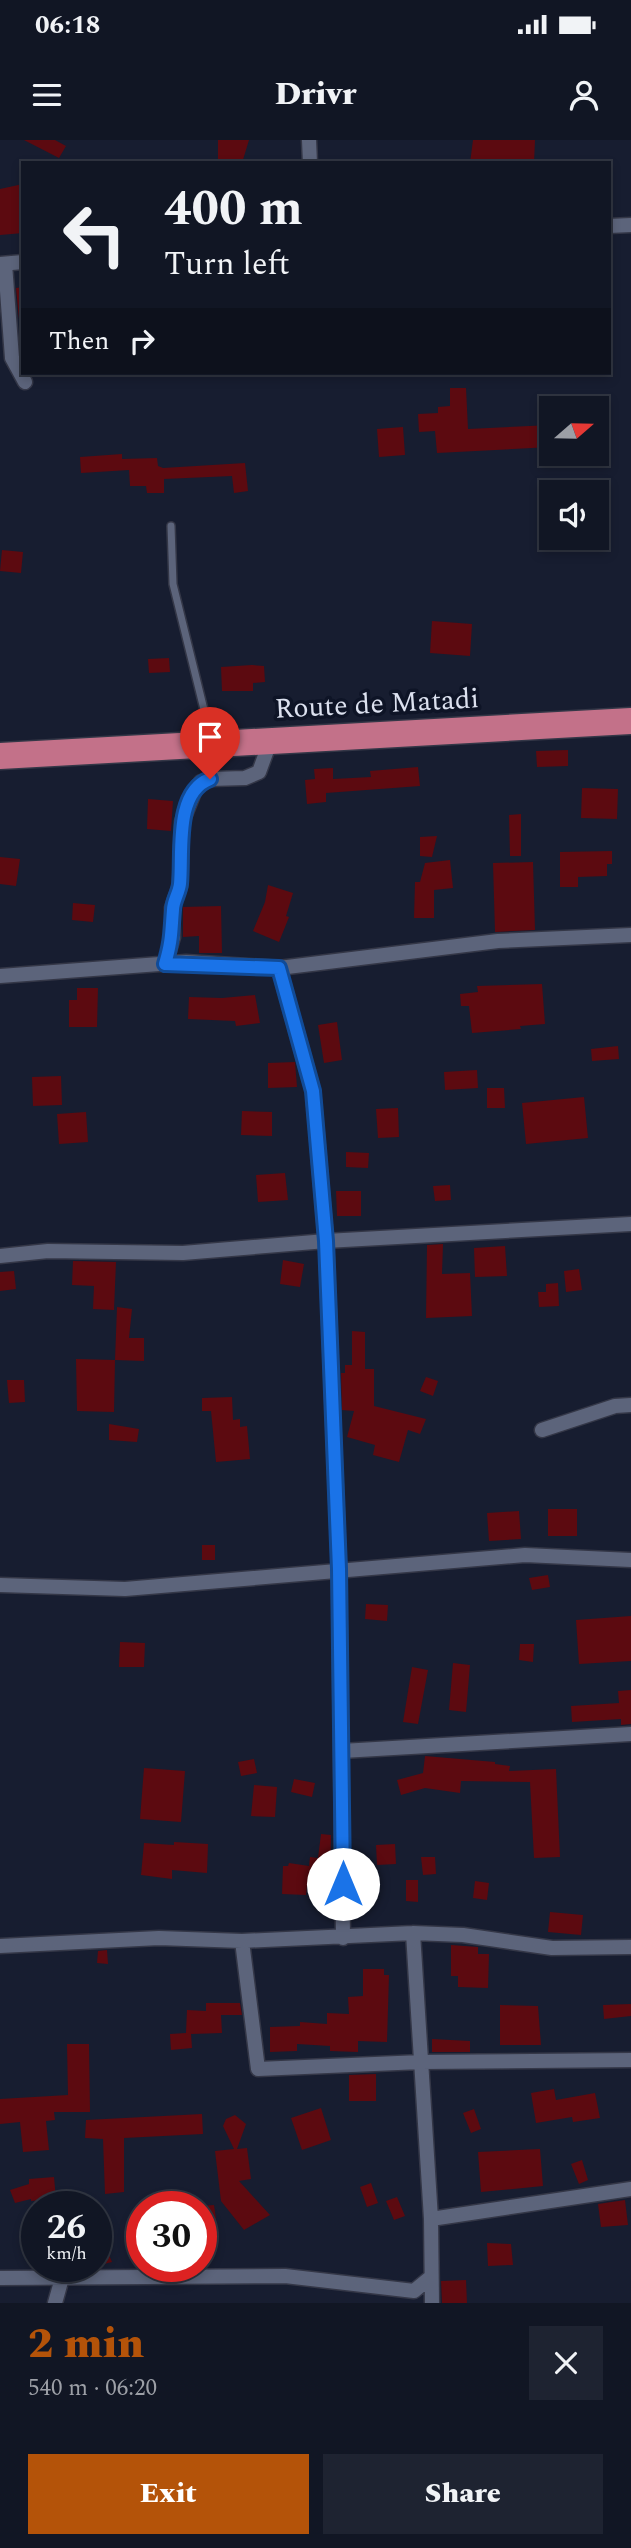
<!DOCTYPE html>
<html lang="en">
<head>
<meta charset="utf-8">
<style>
	body { margin:0; font-family:Spectral,serif; background:#1e2331; color:#f1f3f6; height:100vh; display:flex; flex-direction:column; font-size:26px; white-space:nowrap }
	* { box-sizing:border-box; margin:0 }
	p { font-size:23px; color:#9c9fa6 }
	.icon { flex:none; width:38px; height:38px; fill:none; stroke:currentColor; stroke-width:2; stroke-linecap:round; stroke-linejoin:round }
	.map { position:relative; height:2163px; overflow:hidden }
	.side { display:flex; flex-direction:column; background:#111624; flex:1 }
	.side>* { flex:none }
	.guide { position:absolute; left:21px; top:21px; width:590px; height:214px; border-radius:0px; box-shadow:0 4px 10px #0003,0 0 0 2px #303541; background:#111624; color:#f1f3f6; overflow:hidden }
	.needle { width:46px; rotate:70deg }
	.fabs { position:absolute; left:539px; top:256px; display:grid; gap:14px }
	.fabs a { display:grid; place-items:center; width:70px; height:70px; border-radius:0px; background:#111624; box-shadow:0 4px 10px #0003,0 0 0 2px #303541; font-size:35px }
	.speed { position:absolute; left:21px; top:2051px; display:flex; gap:14px; font-size:35px; font-weight:700; text-align:center }
	.speed>* { display:grid; place-content:center; width:91px; height:91px; border-radius:50%; background:#111624; box-shadow:0 4px 10px #0003,0 0 0 2px #303541; line-height:1 }
	.speed small { font-size:18px; font-weight:400 }
	.speed .limit { border:10px solid #d22; background:#fff; color:#111 }
	.pin { position:absolute; display:grid; place-items:center; width:60px; height:60px; color:#fff; margin:-72px -30px; border-radius:50% 50% 50% 0; rotate:-45deg; box-shadow:0 0 7px #0007 }
	.pin .icon { rotate:45deg }
	.me { position:absolute; width:77px; margin:-38px; rotate:0deg; stroke-linejoin:round; filter:drop-shadow(0 0 5px #0008) }
	.turn { display:flex; align-items:center; gap:24px; height:147px; padding:0 28px; font-size:32px }
	.turn .icon { width:91px; height:91px; stroke-width:2.5 }
	.turn b { display:block; font-size:49px; line-height:60px }
	.then { display:flex; align-items:center; height:66px; padding:0 28px; background:#0003; gap:14px; font-size:26px }
	.round { display:grid; place-items:center; flex:none; width:74px; height:74px; border-radius:0px; background:#1e2331 }
	.headline { display:flex; align-items:center; justify-content:space-between; height:119px; padding:0 28px }
	h1 { font-size:42px; font-weight:800; line-height:52px; color:#b45309 }
	.cta { display:flex; gap:14px; margin-top:auto; padding:14px 28px }
	.cta a { flex:1; height:80px; border-radius:0px; background:#b45309; color:#fff; font-size:28px; font-weight:800; line-height:80px; text-align:center }
	.cta a+a { background:#1e2331; color:#f1f3f6 }
	.status { display:flex; justify-content:space-between; align-items:center; height:49px; padding:0 35px; background:#111624; direction:ltr }
	.status svg { height:19px; fill:currentColor }
	header { display:flex; justify-content:space-between; align-items:center; height:91px; padding:0 28px; background:#111624; font-size:32px; font-weight:800 }
	.map>svg:first-child { display:block }
	.building { fill:#5c0a10 }
	.lines { fill:none; stroke-linecap:round; stroke-linejoin:round }
	.lane-casing { stroke:#343747; stroke-width:10 }
	.street-casing { stroke:#343747; stroke-width:17 }
	.highway-casing { stroke:#343747; stroke-width:29 }
	.lane { stroke:#5c647b; stroke-width:7 }
	.street { stroke:#5c647b; stroke-width:14 }
	.highway { stroke:#c37189; stroke-width:26 }
	.route-casing { stroke:#114b97; stroke-width:18 }
	.route { stroke:#1a73e8; stroke-width:12 }
	.labels { text-anchor:middle; dominant-baseline:central; stroke-width:7; stroke-linejoin:round; paint-order:stroke }
	.street-label { font-size:28px; fill:#dce1ef; stroke:#0e1426 }
</style>
</head>
<body>
<div class="status"><b>06:18</b><svg viewBox="0 0 49 12"><path d="M0 12V9h3v3zM5 12V6h3v6zM10 12V3h3v9zM15 12V0h3v12zM26 1h20v11H26zM47 4h2v5h-2z"/></svg></div>
<header><svg class="icon" aria-label="menu" viewBox="0 0 24 24"><path d="M4 6h16M4 12h16M4 18h16"/></svg>Drivr<svg class="icon" aria-label="person" viewBox="0 0 24 24"><circle cx="12" cy="8" r="4"/><path d="M4 21q1-7 8-7t8 7"/></svg></header>
<div class="map">
<svg width="631" height="2163" viewBox="0 0 631 2163">
	<rect width="100%" height="100%" fill="#171d30"/>
	<path class="building" d="M24,0h31l11,6 -7,12z
		M218,0h31l-7,23h-24z
		M473,0h62l-1,23h-64z
		M23,44v49l-23,2v-46z
		M23,147v31l-4,1 -3,-31z
		M450,248h16l2,41 83,-4v22l-114,6 -2,-22 -16,1 -1,-18 20,-1v-6l12,-1z
		M403,287l2,28 -26,2 -2,-28z
		M122,314v5l35,-1 1,8 5,2 82,-5 3,28 -14,2 -2,-17 -68,3v14h-17l-1,-7h-16l-1,-16 -48,3 -1,-16z
		M2,410l21,2 -2,21 -21,-2z
		M432,481l40,3 -2,32 -40,-3z
		M169,518l1,14 -21,1 -1,-14z
		M252,525l12,1 1,16 -12,1v8h-31l-1,-24z
		M568,610v16l-31,1 -1,-16z
		M418,627l2,19 -94,7v9l-19,2 -2,-24 10,-1 -1,-10 19,-1v11l38,-2 -1,-6z
		M582,648l36,1 -1,30 -36,-1z
		M148,659l25,2 -2,30 -24,-2z
		M521,674v42h-11l-1,-41z
		M437,696l-5,21 -12,-1v-19z
		M612,711v13h-5v12l-29,1v10h-18v-35z
		M0,717l20,2 -4,27 -16,-2z
		M450,720l3,28 -19,2v28h-20l1,-36h5l5,-19z
		M533,722l2,68 -40,2 -2,-69z
		M268,745l25,8 -7,23 3,1 -10,25 -26,-11 12,-29z
		M73,763l22,2 -2,17 -21,-2z
		M221,766l1,47h-23v-17l-16,1v-30z
		M542,844l3,40 -25,2 1,3 -49,4 -3,-27h-8l-1,-12 18,-2 -1,-6z
		M77,848h21l-1,39h-28v-27h8z
		M255,855l5,28 -24,3 -1,-5 -47,-2 1,-22 33,1z
		M337,882l5,38 -18,3 -6,-38z
		M618,906l1,13 -27,2 -1,-12z
		M295,922l2,25 -29,1v-25z
		M477,930l1,18 -33,2 -1,-18z
		M61,936l1,29 -29,1 -1,-29z
		M487,948h17l1,20h-18z
		M584,957l4,41 -62,6 -4,-41z
		M398,968l1,29 -21,1 -2,-29z
		M242,971l30,1v24l-31,-1z
		M86,972l2,30 -29,2 -2,-30z
		M346,1012l23,1 -1,15 -22,-1z
		M285,1033l3,27 -30,2 -2,-27z
		M450,1045l1,15 -16,1 -2,-15z
		M336,1051h25v25h-24z
		M443,1104l-1,30 28,-1 2,43 -46,2 1,-73z
		M505,1106l2,30 -32,1 -1,-29z
		M283,1120l21,4 -4,23 -20,-3z
		M73,1121l43,1 -2,48 -21,-1 1,-23 -22,-1z
		M579,1129l3,21 -16,2 -2,-21z
		M14,1131l2,18 -16,2v-19z
		M558,1143l1,23 -20,1 -1,-15h8v-8z
		M117,1167l15,2 -3,29h15v23l-29,-1z
		M352,1191l13,1v37h9v37l52,13 -6,15 -12,-4 -9,32 -26,-7 2,-10 -28,-8 7,-26 -12,-1 -1,-37h4v-8h7z
		M76,1219l39,1 -1,52 -37,-1z
		M426,1237l12,4 -5,15 -13,-5z
		M7,1240h17l1,22 -16,1z
		M232,1257l1,23 7,-1v8l7,-1 3,33 -34,3 -5,-51h-9v-13z
		M109,1284l30,5 -2,13 -28,-2z
		M548,1369h29v27h-29z
		M519,1371l2,28 -32,2 -2,-28z
		M202,1405h13v15h-13z
		M548,1435l2,12 -18,3 -3,-12z
		M366,1464l22,1 -1,16 -22,-2z
		M631,1476v45l-52,3 -3,-44z
		M120,1502l25,1 -1,24h-25z
		M520,1504h14l-1,18 -14,-2z
		M453,1523l17,2 -4,47 -17,-2z
		M412,1527l16,3 -10,54 -15,-2z
		M631,1550v34l-10,1v-6l-49,3 -1,-16 48,-3 -1,-12z
		M425,1616l70,6v2l15,2 -1,5 47,-2 4,88 -26,1 -4,-76 -69,-1 -1,12 -35,-5 -24,7 -4,-15 26,-7z
		M254,1619l3,14 -16,3 -3,-14z
		M144,1628l41,3 -4,51 -41,-3z
		M294,1639l21,4 -3,14 -21,-5z
		M254,1645l23,2 -2,30 -24,-1z
		M321,1694l10,1 -1,53 -23,-3 -1,10 -24,-1 1,-28h5l1,-3 20,3 1,-9 8,1z
		M174,1702l34,2 -1,29 -35,-3v9l-31,-4 3,-32 30,2z
		M395,1704l1,20 -19,1 -1,-20z
		M421,1717h14l1,17 -13,1z
		M406,1740h12v22l-12,-1z
		M475,1741l14,2 -2,17 -14,-2z
		M550,1772l33,3 -2,20 -33,-3z
		M451,1805l27,2v7h11l-1,34 -30,-1v-11h-7z
		M107,1810l1,14 -11,-1 1,-12z
		M363,1829h21v6h5l-2,67 -29,-1v11l-28,-1v-5l-33,-2v7l-27,1v-25l30,-1v-4l27,2v-11l22,1 -1,-17 15,-1z
		M206,1863h34l2,12h-21l1,18 -31,1 1,14 -21,2 -1,-16 16,-1 1,-23 19,1z
		M631,1864v12l-27,3 -1,-14z
		M500,1865l38,1 3,39h-41z
		M432,1899l38,2v11h-38z
		M67,1904h22l1,68h-36l1,8 -9,1 3,29 -26,2 -3,-30 -20,2v-25l68,-4z
		M376,1934v27h-27v-26z
		M554,1949l2,11 39,-7 5,25 -27,4 -1,-5 -36,6 -5,-30z
		M321,1968l10,32 -29,10 -11,-32z
		M474,1969l7,20 -10,4 -8,-20z
		M202,1974l1,20 -79,4v54l-19,2 -2,-55 -18,-1 1,-18z
		M235,1975l11,9 -9,25 10,-1 4,31 -12,2 31,34 -26,15 -23,-29 -6,-50 19,-2 -11,-23 3,-7z
		M540,2009l3,37 -62,6 -3,-40z
		M582,2020l6,20 -9,4 -8,-20z
		M54,2037l2,22 -25,2v-2l-16,4 -5,-13 19,-6v-5z
		M371,2043l7,20 -11,4 -7,-20z
		M397,2057l8,19 -11,4 -8,-19z
		M625,2060l3,25 -27,2 -3,-23z
		M214,2065l3,21 -16,2v-22z
		M96,2085l16,37 -16,4z
		M487,2103l24,1 2,21 -25,1z
		M466,2140l1,23h-25l-1,-22z"/>
	<g class="lines">
		<defs>
			<path id="lane" d="M171,386l2,58 38,154"/>
			<path id="street" d="M309,0l1,23
				M609,86l22,-1
				M0,124l23,-2
				M5,124l7,94 13,24
				M165,824l8,-27 -1,-29 8,-22 2,-64 12,-30 7,-10 9,-3 35,-1 14,-6 11,-30
				M279,828l34,123 13,150 13,328 4,369
				M0,836l186,-14 93,6 219,-27 133,-6
				M0,1116l48,-5 135,2 143,-12 305,-17
				M542,1290l73,-24 16,-1
				M0,1445l125,4 400,-34 106,5
				M342,1611l289,-17
				M413,1793l18,286 1,84
				M242,1801l16,128 163,-7 210,-2
				M0,1806l159,-8 83,3 171,-8 50,2 89,13 79,-1
				M431,2079l200,-30
				M0,2138l285,-2 129,15 17,-14
				M55,2163l7,-25"/>
			<path id="highway" d="M0,616l631,-35"/>
		</defs>
		<use href="#lane" class="lane-casing"/>
		<use href="#street" class="street-casing"/>
		<use href="#highway" class="highway-casing"/>
		<use href="#lane" class="lane"/>
		<use href="#street" class="street"/>
		<use href="#highway" class="highway"/>
	</g>
	<g class="lines">
		<defs>
			<path id="route" d="M210,639c-36,13 -27,74 -30,105 -1,9 -7,17 -7,26 -2,23 -1,30 -8,54l114,4 34,123 13,150 13,328 4,315"/>
		</defs>
		<use href="#route" class="route-casing"/>
		<use href="#route" class="route"/>
	</g>
	<g class="labels">
		<g class="street-label">
			<text transform="translate(377 564) rotate(-3)">Route de Matadi</text>
		</g>
	</g>
</svg>
<div class="fabs">
<a><svg class="needle" viewBox="-14 -14 28 28"><path d="M0-13l5 13h-10z" fill="#e53935"/><path d="M0 13l5-13h-10z" fill="#9c9fa6"/></svg></a>
<a><svg class="icon" aria-label="sound" viewBox="0 0 24 24"><path d="M4 9h4l5-4v14l-5-4H4zM17 9q2 3 0 6"/></svg></a>
</div>
<div class="speed"><div>26<small>km/h</small></div><div class="limit">30</div></div>
<div class="pin" style="left:210px;top:639px;background:#d93025"><svg class="icon" aria-label="arrive" viewBox="0 0 24 24"><path d="M6 21V4h12l-3 4 3 4H6"/></svg></div>
<svg class="me" style="left:343px;top:1744px" viewBox="-20 -20 40 40"><circle r="19" fill="#fff"/><path d="M0-13L10 11 0 6-10 11z" fill="#1a73e8"/></svg>
<div class="guide">
<div class="turn"><svg class="icon" aria-label="left" viewBox="0 0 24 24"><path d="M17 20v-9H6M10 6l-5 5 5 5"/></svg><div><b>400 m</b>Turn left</div></div>
<div class="then">Then<svg class="icon" aria-label="right" viewBox="0 0 24 24"><path d="M7 20v-9h11M14 6l5 5-5 5"/></svg></div>
</div>
</div>
<section class="side">
<div class="headline"><div><h1>2 min</h1><p>540 m · 06:20</p></div><a class="round"><svg class="icon" aria-label="close" viewBox="0 0 24 24"><path d="M6 6l12 12M18 6L6 18"/></svg></a></div>
<div class="cta"><a>Exit</a><a>Share</a></div>
</section>
</body>
</html>
